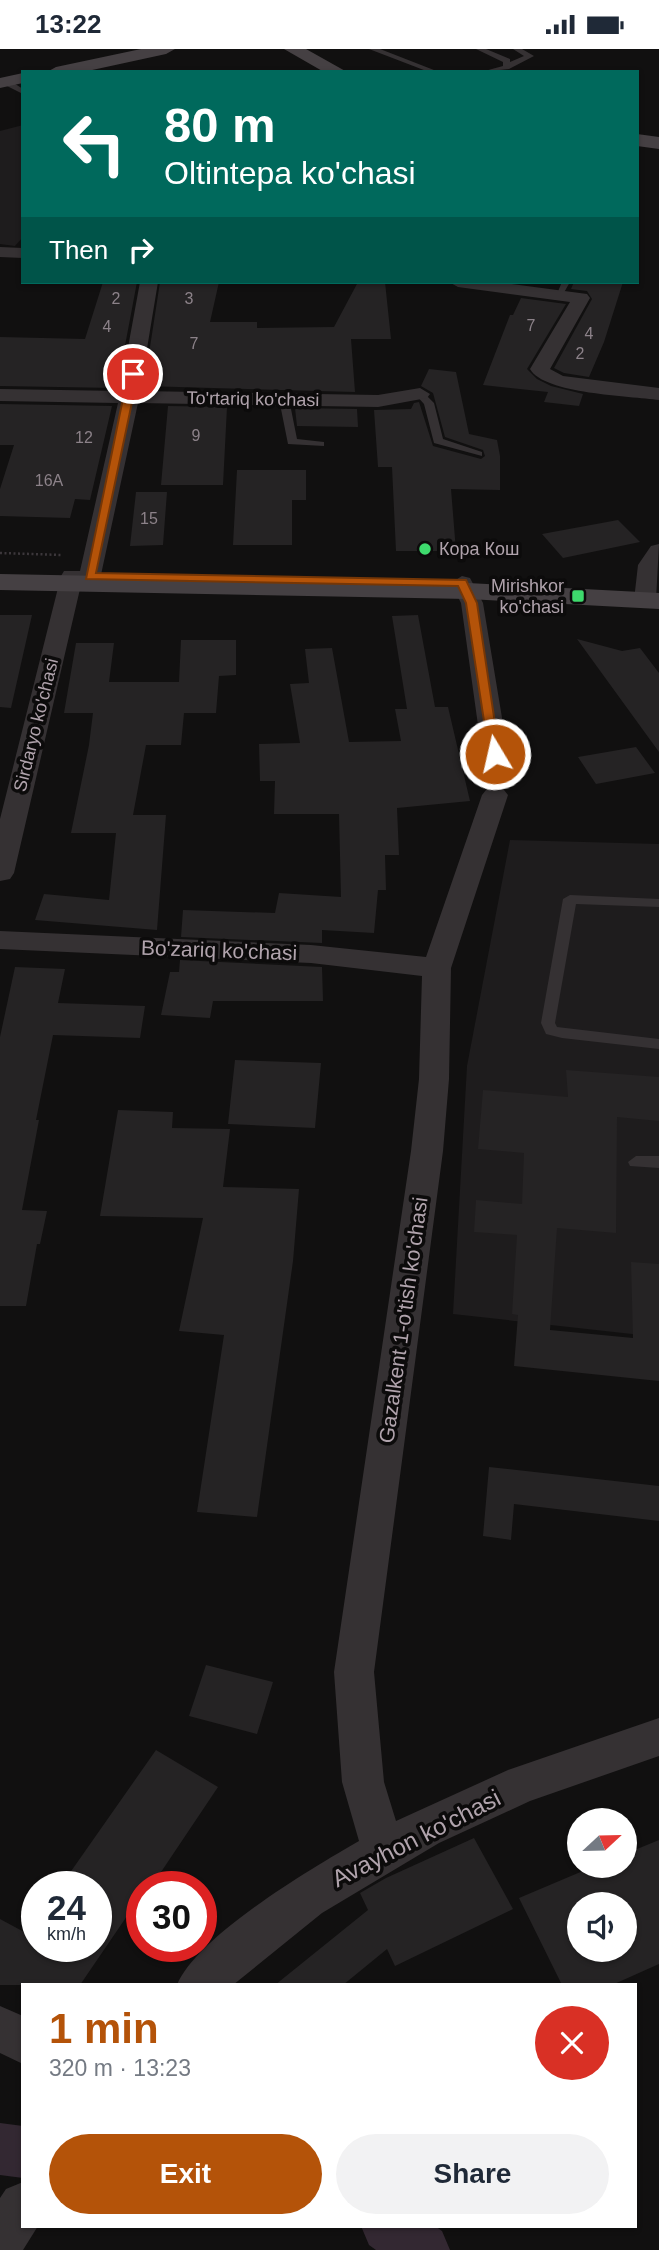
<!DOCTYPE html>
<html lang="en">
<head>
<meta charset="utf-8">
<style>
	body { margin:0; font-family:Helvetica,sans-serif; background:#f2f2f3; color:#1f2937; height:100vh; display:flex; flex-direction:column; font-size:26px; white-space:nowrap }
	* { box-sizing:border-box; margin:0 }
	p { font-size:23px; color:#747a83 }
	.icon { flex:none; width:38px; height:38px; fill:none; stroke:currentColor; stroke-width:2; stroke-linecap:round; stroke-linejoin:round }
	.map { position:relative; flex:1; overflow:hidden }
	.panel { position:absolute; left:21px; top:1934px; width:616px; height:245px; display:flex; flex-direction:column; background:#fff; border-radius:0px; box-shadow:0 2px 5px #0004 }
	.panel>* { flex:none }
	.banner { position:absolute; left:21px; top:21px; width:618px; height:214px; border-radius:0px; box-shadow:0 2px 5px #0004; background:#00695c; color:#fff; overflow:hidden }
	.needle { width:46px; rotate:68deg }
	.tools { position:absolute; left:567px; top:1759px; display:grid; gap:14px }
	.tools a { display:grid; place-items:center; width:70px; height:70px; border-radius:50%; background:#fff; box-shadow:0 2px 5px #0004; font-size:35px }
	.speed { position:absolute; left:21px; top:1822px; display:flex; gap:14px; font-size:35px; font-weight:700; text-align:center }
	.speed>* { display:grid; place-content:center; width:91px; height:91px; border-radius:50%; background:#fff; box-shadow:0 2px 5px #0004; line-height:1 }
	.speed small { font-size:18px; font-weight:400 }
	.speed .limit { border:10px solid #d22; background:#fff; color:#111 }
	.pin { position:absolute; display:grid; place-items:center; width:60px; height:60px; color:#fff; margin:-30px; border:4px solid #fff; border-radius:50%; box-shadow:0 2px 7px #0007 }
	.me { position:absolute; width:77px; margin:-38px; rotate:351deg; stroke-linejoin:round; filter:drop-shadow(0 0 5px #0008) }
	.turn { display:flex; align-items:center; gap:24px; height:147px; padding:0 28px; font-size:32px }
	.turn .icon { width:91px; height:91px; stroke-width:2.5 }
	.turn b { display:block; font-size:49px; line-height:60px }
	.then { display:flex; align-items:center; height:66px; padding:0 28px; background:#0003; gap:14px; font-size:26px }
	.round { display:grid; place-items:center; flex:none; width:74px; height:74px; border-radius:37px; background:#f2f2f3 }
	.summary { display:flex; align-items:center; justify-content:space-between; height:119px; padding:0 28px }
	h1 { font-size:42px; font-weight:600; line-height:52px; color:#b45309 }
	.button { display:flex; gap:14px; margin-top:auto; padding:14px 28px }
	.button a { flex:1; height:80px; border-radius:42px; background:#b45309; color:#fff; font-size:28px; font-weight:600; line-height:80px; text-align:center }
	.button a+a { background:#f2f2f3; color:#1f2937 }
	.status { display:flex; justify-content:space-between; align-items:center; height:49px; padding:0 35px; background:#fff; direction:ltr }
	.status svg { height:19px; fill:currentColor }
	.map>svg:first-child { display:block }
	.built { fill:#1e1c1d }
	.lines { fill:none; stroke-linecap:round; stroke-linejoin:round }
	.canal { fill:#332832; fill-rule:evenodd }
	.building { fill:#252324; fill-rule:evenodd }
	.path { stroke:#3c373b; stroke-width:2.5; stroke-dasharray:2 2.5; stroke-linecap:butt }
	.lane { fill:#353133; fill-rule:evenodd }
	.street { fill:#353133; fill-rule:evenodd }
	.secondary { fill:#454043; fill-rule:evenodd }
	.route { fill:#b45309; stroke:#753606; stroke-width:2 }
	.poi-dot { fill:#3eda6d; stroke:#0c0b0b; stroke-width:2.5 }
	.labels { text-anchor:middle; dominant-baseline:central; stroke-width:7; stroke-linejoin:round; paint-order:stroke }
	.far-number-label { font-size:16px; fill:#8c8289 }
	.far-street-label { font-size:18px; fill:#b0a3ac; stroke:#0c0b0b }
	.far-poi-label { font-size:18px; fill:#b0a3ac; stroke:#0c0b0b; text-anchor:start }
	.street-label { font-size:21px; fill:#b0a3ac; stroke:#0c0b0b }
	.near-street-label { font-size:24px; fill:#b0a3ac; stroke:#0c0b0b }
</style>
</head>
<body>
<div class="status"><b>13:22</b><svg viewBox="0 0 49 12"><path d="M0 12V9h3v3zM5 12V6h3v6zM10 12V3h3v9zM15 12V0h3v12zM26 1h20v11H26zM47 4h2v5h-2z"/></svg></div>
<div class="map">
<svg width="659" height="2201" viewBox="0 0 659 2201">
	<rect width="100%" height="100%" fill="#111010"/>
	<path class="built" d="M23,76v112l-8,9 -15,-2v-113z
		M510,791l149,4v493l-206,-23 14,-248z"/>
	<g class="lines">
		<path class="canal" d="M0,2074l23,3v52l-23,-3z
			M361,2177h74l7,5 8,19h-74l-7,-5z"/>
	</g>
	<path class="building" d="M103,233h34l-20,106 -117,-2v-49l85,2z
		M160,233h59l-9,40h47v6l77,-1 24,-45h27l6,57h-40l4,53 -211,-6z
		M574,233h49l-19,60 -15,35 -25,-4 -10,-5 38,-69 -5,-8 -16,-2z
		M521,249l45,6 -39,65 10,10 14,7 32,8 -4,12 -35,-4 4,-10 -65,-7 27,-70h3z
		M429,320l27,3 13,62 28,6 3,16v34l-49,-1 5,62h-60l-4,-84h-14l-4,-57 37,-1 3,-6 5,-1 14,44 48,13 4,-3 -2,-6 -38,-13 -12,-44 -12,-7z
		M0,355l112,2 -22,94 -15,-1 -5,19 -70,-2v-27l14,-44h-14z
		M168,357l59,1 -4,78h-62z
		M295,359l62,1 1,18 -61,-1z
		M237,421h69v30h-14v45h-59z
		M136,443h31l-4,53 -33,1z
		M618,471l22,22 -77,16 -21,-24z
		M0,566h32l-21,93 -11,-1z
		M418,566l17,92h13l22,94 -73,7 2,47h-14l1,35h-8l-4,43 -52,-3v13l-141,-6 2,-27 92,3 4,-20 62,4 -2,-83h-65l1,-33h-15l-1,-37 41,-1 -10,-59 19,-1 -4,-34 27,-1 17,94 52,-1 -6,-32h12l-15,-93z
		M577,590l45,12 18,-3 19,25v79z
		M181,591h55v35l-17,1 -3,37h-32l-3,32h-35l-13,70h33l-9,115 -122,-10 9,-26 65,6 7,-67h-45l18,-88 4,-32h-29l12,-70h38l-5,39h70z
		M636,698l19,26 -59,11 -18,-27z
		M180,911l142,7 1,34h-110l-3,17 -49,-3 9,-43h9z
		M15,918l50,2 -7,34 87,3 -5,32 -87,-3 -17,85h3l-17,90 25,1 -7,33h-3l-11,62h-26v-269z
		M235,1011l86,3 -6,65 -87,-4z
		M566,1021l93,7v44l-42,-4 -1,116 -59,-5 -7,102 83,8 -2,-76 28,2v117l-145,-15 4,-51 -6,-1 5,-79 -43,-3 2,-32 46,4 2,-51 -46,-4 5,-59 85,7z
		M118,1061l55,2 -1,16 58,1 -7,58 76,2 -6,72 -36,256 -60,-5 27,-177 -45,-4 24,-113 -103,-2z
		M489,1418l170,19v35l-145,-17 -3,36 -28,-4z
		M206,1616l67,17 -16,52 -68,-18z
		M156,1701l62,37 -67,100h-9v7l-62,91h-80v-66l37,20v7h59v-59h-36z
		M474,1789l39,71 -118,57 -8,-17 -44,36h-68l93,-75 -8,-17 26,-15z
		M659,1791v124l-47,21h-50l-43,-87 78,-33h28v-11zM579,1855h46v45h-46z"/>
	<g class="lines">
		<path class="path" d="M0,504l62,2"/>
		<path class="lane" d="M369,0h11l59,23h-10z
			M476,0h10l24,10v3l14,-6 -11,-7h9l12,7 -25,13 -28,3 22,-6v-4z
			M3,31h6l14,9v5l-20,-10z
			M562,233h8l-8,14h-6z
			M417,343h6l11,11 9,36 39,13v4l-48,-13 -10,-39 -9,-10z
			M284,347l5,3 8,40 27,3v4l-36,-2 -9,-45z
			M570,846l89,4v8l-83,-3 -21,119 2,4 102,12v10l-97,-11 -16,-4 -5,-11 22,-124z
			M636,1107h23v12l-29,-2 -2,-4z"/>
		<path class="street" d="M0,198l23,1v10l-23,-1z
			M140,233h18l-18,109 238,4 42,-7 10,6 -3,4 -49,9 -240,-4 -39,181 -3,5h-16l-66,284 -4,6 -10,2v-62l61,-243 3,-5h16l38,-168 -118,-2v-12l120,2z
			M449,233h48l90,12 3,4 -40,71 13,7 96,12v12c-29,-4 -115,-6 -129,-31l40,-67 -112,-15z
			M659,495l-3,56 -11,7 -8,-2 -3,-5 4,-35 13,-19z
			M462,527l8,2 13,25 25,151 -4,5h-18l-4,-5 -21,-151 -10,-20z
			M495,738l9,3 4,5 -57,173 -2,111 -6,72 -69,521 10,110 12,39 112,-51 151,-52v38l-129,45 -91,42 -117,70 -89,72h-56c20,-49 135,-117 182,-144l-17,-59 -8,-110 77,-521 8,-72 3,-103 -111,-13 -311,-14v-18l311,14 115,12 56,-162 4,-5z
			M0,1957l23,10v48l-23,-11z
			M23,2133v44h15l-15,24h-23v-52l6,-9z"/>
		<path class="secondary" d="M141,0h34l-9,5 -83,18h-36l9,-5z
			M284,0h22l41,23h-23z
			M23,24v10l-23,5v-10z
			M637,85l22,3v12l-22,-3z
			M0,525l468,9 191,10v16l-191,-10 -468,-9z"/>
	</g>
	<path class="route" d="M133,322l5,3 -42,199 370,7 11,23 23,154 -11,-3 -23,-151 -8,-17 -372,-7 42,-205z"/>
	<g class="poi-dot">
		<circle cx="425" cy="500" r="7"/>
		<rect x="571" y="540" width="14" height="14" rx="3.5"/>
	</g>
	<g class="labels">
		<g class="far-number-label">
			<text x="116" y="249">2</text>
			<text x="189" y="249">3</text>
			<text x="531" y="276">7</text>
			<text x="107" y="277">4</text>
			<text x="589" y="284">4</text>
			<text x="194" y="294">7</text>
			<text x="580" y="304">2</text>
			<text x="196" y="386">9</text>
			<text x="84" y="388">12</text>
			<text x="49" y="431">16A</text>
			<text x="149" y="469">15</text>
		</g>
		<g class="far-street-label">
			<text transform="translate(253 350) rotate(1)">To'rtariq ko'chasi</text>
			<text transform="translate(36 676) rotate(-76)">Sirdaryo ko'chasi</text>
		</g>
		<g class="far-poi-label">
			<text x="439" y="500">Кора Кош</text>
			<text x="564" y="537" text-anchor="end">Mirishkor<tspan x="564" dy="21">ko'chasi</tspan></text>
		</g>
		<g class="street-label">
			<text transform="translate(219 901) rotate(2)">Bo'zariq ko'chasi</text>
			<text transform="translate(403 1271) rotate(-82)">Gazalkent 1-o'tish ko'chasi</text>
		</g>
		<g class="near-street-label">
			<text transform="translate(416 1789) rotate(-27)">Avayhon ko'chasi</text>
		</g>
	</g>
</svg>
<div class="tools">
<a><svg class="needle" viewBox="-14 -14 28 28"><path d="M0-13l5 13h-10z" fill="#e53935"/><path d="M0 13l5-13h-10z" fill="#747a83"/></svg></a>
<a><svg class="icon" aria-label="sound" viewBox="0 0 24 24"><path d="M4 9h4l5-4v14l-5-4H4zM17 9q2 3 0 6"/></svg></a>
</div>
<div class="speed"><div>24<small>km/h</small></div><div class="limit">30</div></div>
<div class="pin" style="left:133px;top:325px;background:#d93025"><svg class="icon" aria-label="arrive" viewBox="0 0 24 24"><path d="M6 21V4h12l-3 4 3 4H6"/></svg></div>
<svg class="me" style="left:495px;top:705px" viewBox="-20 -20 40 40"><circle r="17" fill="#b45309" stroke="#fff" stroke-width="3"/><path d="M0-11L8 9 0 5-8 9z" fill="#fff"/></svg>
<div class="banner">
<div class="turn"><svg class="icon" aria-label="left" viewBox="0 0 24 24"><path d="M17 20v-9H6M10 6l-5 5 5 5"/></svg><div><b>80 m</b>Oltintepa ko'chasi</div></div>
<div class="then">Then<svg class="icon" aria-label="right" viewBox="0 0 24 24"><path d="M7 20v-9h11M14 6l5 5-5 5"/></svg></div>
</div>
<section class="panel">
<div class="summary"><div><h1>1 min</h1><p>320 m · 13:23</p></div><a class="round" style="background:#d93025;color:#fff"><svg class="icon" aria-label="close" viewBox="0 0 24 24"><path d="M6 6l12 12M18 6L6 18"/></svg></a></div>
<div class="button"><a>Exit</a><a>Share</a></div>
</section>
</div>
</body>
</html>
